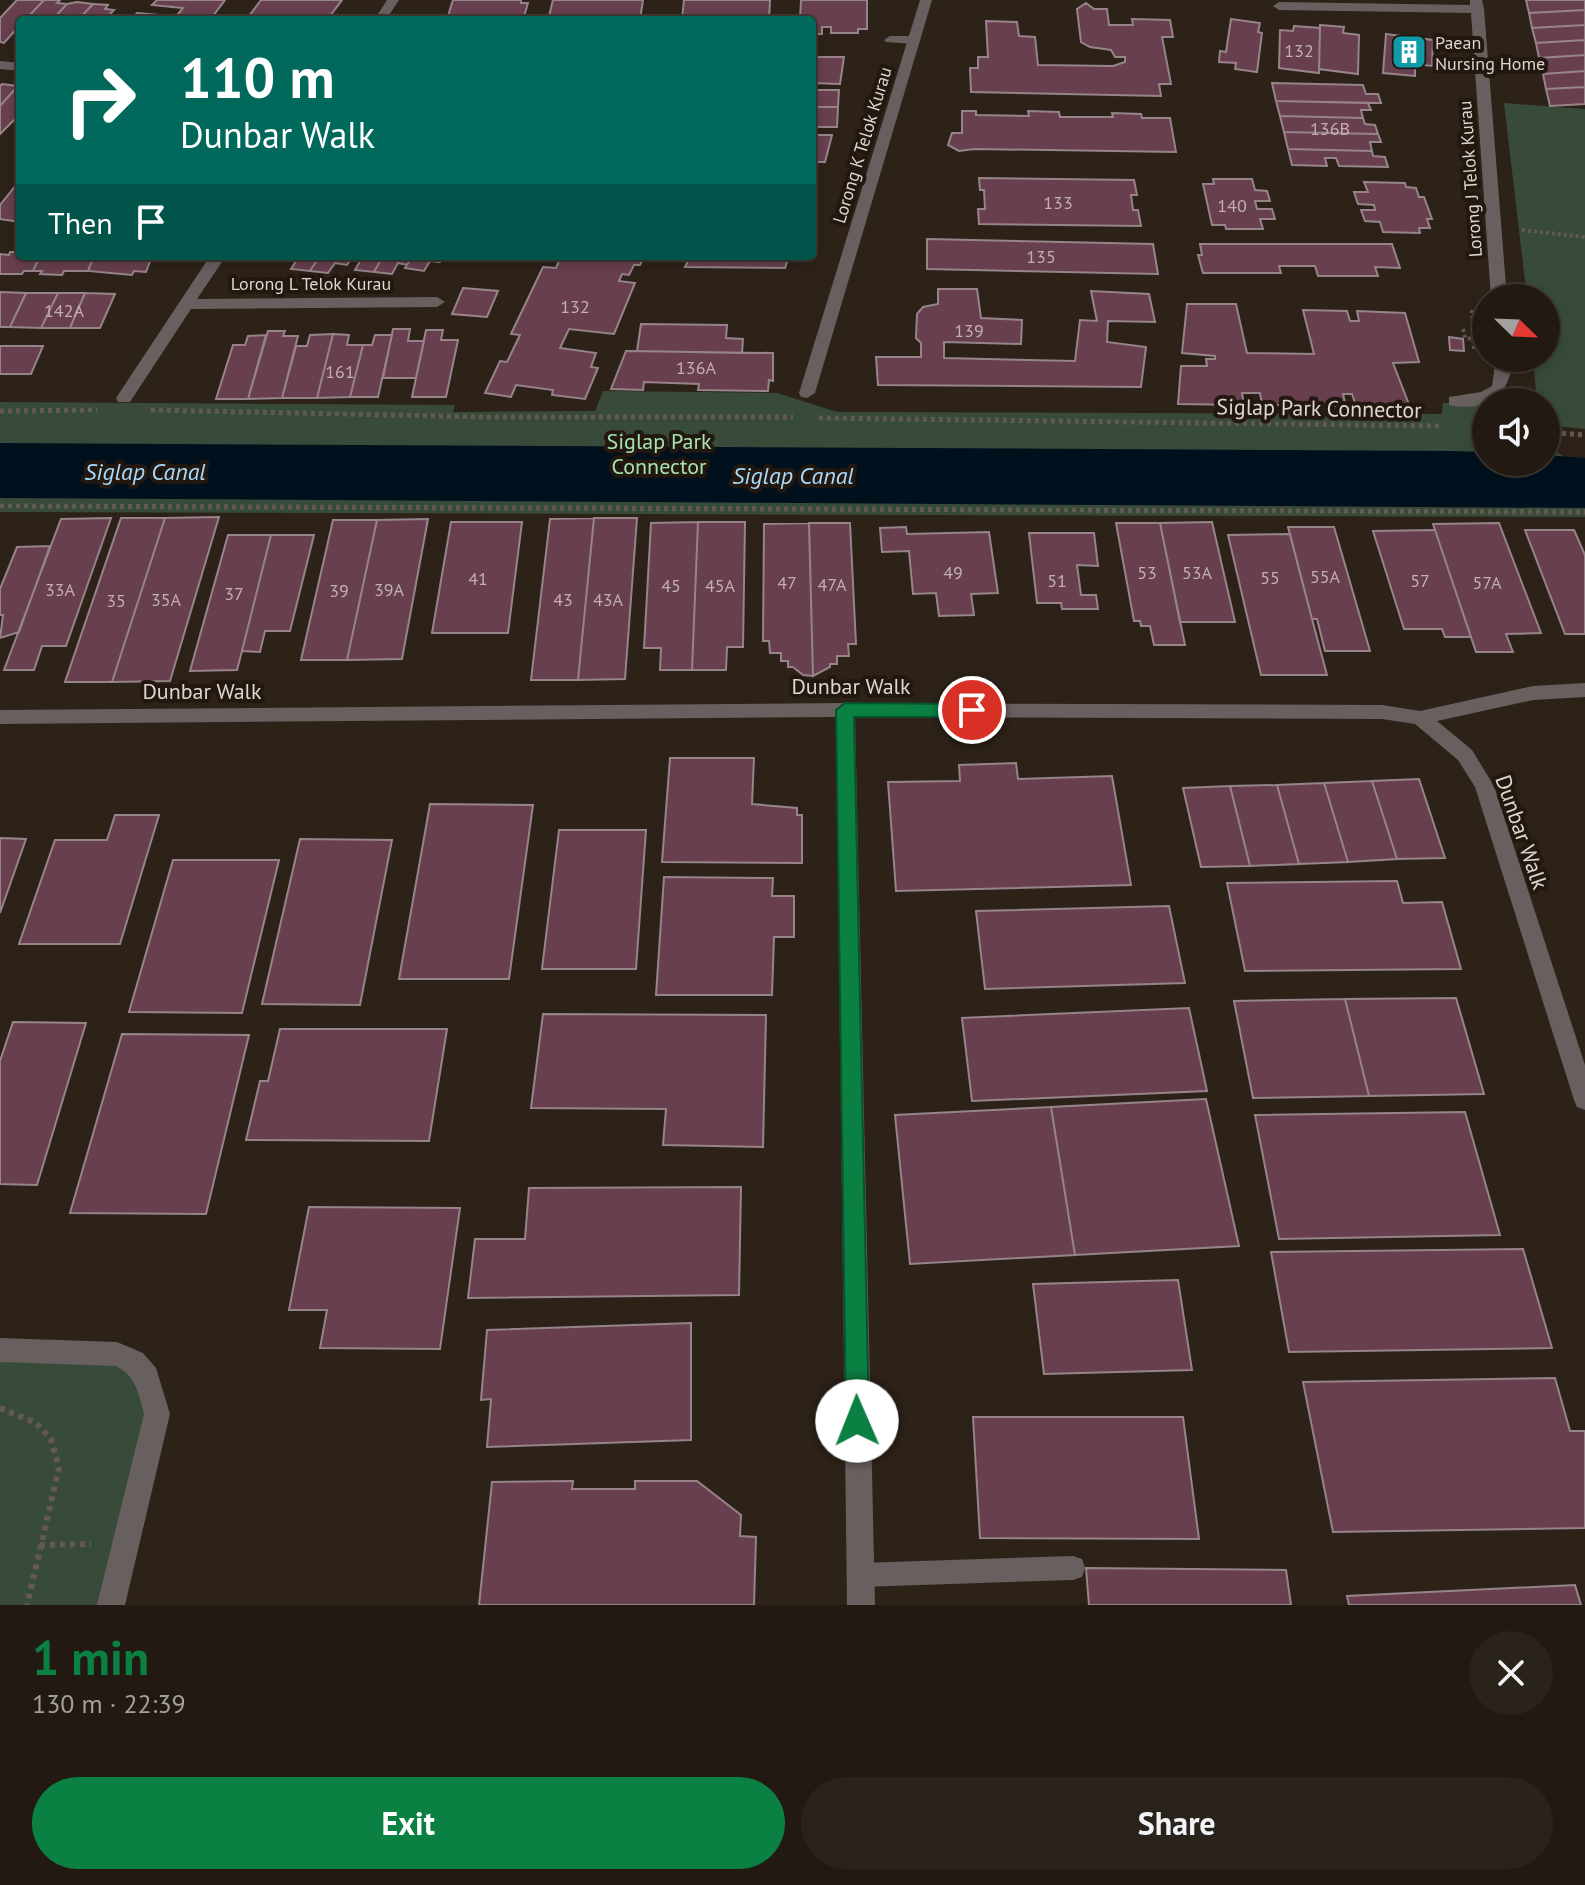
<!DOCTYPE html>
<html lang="en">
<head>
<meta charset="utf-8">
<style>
	body { margin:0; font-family:"PT Sans",sans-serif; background:#2a231b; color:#f1f3f6; height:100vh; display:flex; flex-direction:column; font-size:30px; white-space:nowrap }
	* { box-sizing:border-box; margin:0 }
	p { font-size:26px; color:#a2a19f }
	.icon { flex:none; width:44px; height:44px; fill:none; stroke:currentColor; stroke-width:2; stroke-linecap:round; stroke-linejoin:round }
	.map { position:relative; height:1605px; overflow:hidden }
	.side { display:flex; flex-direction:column; background:#221a12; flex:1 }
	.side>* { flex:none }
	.guide { position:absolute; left:16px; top:16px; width:800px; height:244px; border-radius:8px; box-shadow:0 4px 12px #0003,0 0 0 2px #3f3832; background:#00695c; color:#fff; overflow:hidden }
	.needle { width:52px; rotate:113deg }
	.fabs { position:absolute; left:1472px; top:284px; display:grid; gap:16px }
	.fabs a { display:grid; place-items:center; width:88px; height:88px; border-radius:50%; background:#221a12; box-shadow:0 4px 12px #0003,0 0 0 2px #3f3832; font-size:40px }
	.pin { position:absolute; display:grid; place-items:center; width:68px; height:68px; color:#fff; margin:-34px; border:4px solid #fff; border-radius:50%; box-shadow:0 2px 8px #0007 }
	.me { position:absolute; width:88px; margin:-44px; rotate:359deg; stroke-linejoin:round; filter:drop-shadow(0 0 6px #0008) }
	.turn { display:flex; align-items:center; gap:28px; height:168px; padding:0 32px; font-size:36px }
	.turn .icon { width:104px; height:104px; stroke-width:2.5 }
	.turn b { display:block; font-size:56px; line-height:68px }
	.then { display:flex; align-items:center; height:76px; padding:0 32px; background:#0003; gap:16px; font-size:30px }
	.round { display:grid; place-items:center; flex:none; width:84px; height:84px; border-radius:42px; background:#2a231b }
	.head { display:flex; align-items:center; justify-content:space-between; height:136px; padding:0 32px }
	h1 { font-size:48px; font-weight:800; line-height:60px; color:#0b8043 }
	.action { display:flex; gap:16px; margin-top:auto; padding:16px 32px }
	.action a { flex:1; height:92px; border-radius:48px; background:#0b8043; color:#fff; font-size:32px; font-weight:800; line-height:92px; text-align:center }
	.action a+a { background:#2a231b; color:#f1f3f6 }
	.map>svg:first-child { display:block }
	.green { fill:#384b3b }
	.water { fill:#00111d }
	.building { fill:#683f4f; stroke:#96848a; stroke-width:2 }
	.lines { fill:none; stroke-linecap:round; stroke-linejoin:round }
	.path-far2 { stroke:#635950; stroke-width:4; stroke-dasharray:3 3; stroke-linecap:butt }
	.path-far1 { stroke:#635950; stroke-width:5; stroke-dasharray:4 4; stroke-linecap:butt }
	.path { stroke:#635950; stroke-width:6; stroke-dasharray:5 5; stroke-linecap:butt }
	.lane { fill:#685f5f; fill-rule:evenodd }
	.street { fill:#685f5f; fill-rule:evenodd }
	.route { fill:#0b8043; stroke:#07532c; stroke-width:2 }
	.labels { text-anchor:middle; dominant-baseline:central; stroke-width:8; stroke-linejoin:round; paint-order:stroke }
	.far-poi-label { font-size:18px; fill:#ded6d0; stroke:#23180f; text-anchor:start }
	.number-label { font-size:18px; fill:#c0b0b0 }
	.far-street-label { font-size:18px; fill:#ded6d0; stroke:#23180f }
	.street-label { font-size:22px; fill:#ded6d0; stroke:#23180f }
	.park-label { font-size:22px; fill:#a7e2b1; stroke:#23180f }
	.water-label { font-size:24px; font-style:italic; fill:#a6dafd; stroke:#23180f }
</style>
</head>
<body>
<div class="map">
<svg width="1585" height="1605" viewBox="0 0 1585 1605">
	<rect width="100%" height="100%" fill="#2d2218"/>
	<path class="green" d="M1504,103l81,6v320l-39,-4v-23h-9l-4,-44h13v-60h-19z
		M603,391l174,2 60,19 605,2 1,-11h29l14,8v51h60v-18l39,28v45l-1585,-5v-110l455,3 -2,7 142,-1z
		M0,1350l117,4 40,60 -46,191h-111z"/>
	<path class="water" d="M0,443l1452,8 34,1v10h60v-7l39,3v50l-1585,-10z"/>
	<path class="building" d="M17,0h27l-19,20h-5v5l-16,18 -4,-1v-24z
		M44,0h16l-3,3 10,1 -15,16h-27z
		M157,0h68l-15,20h-37l10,-12 -31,-3z
		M261,0h81l-15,20h-81z
		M453,0h68v3h7l-5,17 -76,-1z
		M553,0h90l-3,20h-92z
		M684,0h86l-1,20 -87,-1z
		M801,0h66v29h-9v4h-27v-6h-9v7h-10v-14h-12z
		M1526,0h59v10l-56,3z
		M77,2l16,2 -15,16h-26l15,-16z
		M1086,3l8,6h13l2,16h24l-1,-6 38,1 3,17h-11l9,47h-12l2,12 -190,-4 -1,-24h8v-11h10l-2,-36 31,1 2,14 16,1 3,28 75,1 12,-4v-5h-10l-4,-7 -21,-3 -9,-5 -4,-33z
		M93,4l15,1 -3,4 9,1 -10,10h-26z
		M1585,10v15l-53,3 -3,-15z
		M137,13l34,3 -4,4h-36z
		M1231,19l29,4 -2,9 4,1 -5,39 -22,-3 1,-6 -17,-1 1,-11 6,1z
		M1320,25l24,2 -1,6 16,2 -1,39 -39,-5z
		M1585,25v15l-49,3 -4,-15z
		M1294,26l26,2 -1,45 -40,-5 1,-38 13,1z
		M1386,34l47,6 -1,26 -17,-2v12l-32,-3z
		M1585,40v15l-46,3 -3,-15z
		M1585,55v16l-42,3 -4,-16z
		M812,57h32l-4,27 -28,-1z
		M1585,71v16l-39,2 -3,-15z
		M1272,83l91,2 3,9h12l3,9 -105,-2z
		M2,84l16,2 -18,20v-20z
		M1585,87v17l-35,2 -4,-17z
		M812,90h27l-1,17h-26z
		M13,91l7,1v22l-20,20v-28z
		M1276,101l92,2 3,7h-10l2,8 -83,-2z
		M812,107h26l-1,20h-25z
		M962,111h14v4l53,1 -1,-5 31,1 1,5h53l-1,-4 29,1 1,4h28l6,34 -201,-3 -16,2 -11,-6 4,-12h10z
		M1280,116l83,2 2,6 10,1 3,9 -94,-2z
		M1284,132l94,2 3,8h-11l2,9 -84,-2z
		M812,135h20l-7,27h-13z
		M1288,149l84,2 1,5 12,1 3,10 -49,-1 -3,-8h-11l2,8 -35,-1z
		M979,178l155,2 3,15h-6l2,15h5l3,16 -162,-2 -1,-15h7l-1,-19h-4z
		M1213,179h39l3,11 12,1 3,10h-15l2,8h15l3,10h-15l3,10h-37l-1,-4h-13l-9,-41h11z
		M20,180v42l-20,-3v-14z
		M1364,182l41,1 1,4 10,1 3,9h5l8,22h-5l3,9h-11l1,5 -37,-1 -3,-10 -15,-1 -4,-11h14l-1,-5 -16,-1 -4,-12h14z
		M927,239l226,5 5,30 -231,-5z
		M1200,244h192l8,24 -25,-1 3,9h-60l-3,-10h-36l2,7h-78l-5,-18h4z
		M10,252h10v4h20l-7,15h-9l-2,3h-22v-20l9,1z
		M40,256h54l-6,15h-24l-2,4 -22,-1 2,-3h-9z
		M94,256h58l-6,16 -12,-1 -2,4 -44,-4z
		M320,256l-10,15 -19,-2 7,-11 -8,-2z
		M320,256h33l-6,9 -12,-2 -7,10 -18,-2z
		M353,256h30l-9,16 -19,-2 7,-12z
		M383,256h30l-6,9 -9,-2 -6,11 -18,-2z
		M413,256h30l-3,6 -10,-1 -6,10 -19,-3z
		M561,256h83l-4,9h-6l-5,10 -7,-1 -3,7 16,2 -21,51 -45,-5 -9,19 36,5 -5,14 7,1 -13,31 -33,-4 1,-5 -37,-5 -5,12 -26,-4 15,-32 7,1 13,-27 -9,-1 32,-67 13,1z
		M690,256h99l-4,12 -100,-1z
		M463,288l35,3 -11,26 -35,-3z
		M938,289h39l4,29 41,2 -1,24 -77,-2v16l131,3 5,-41 17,1 -6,-30 58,3 6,28 -47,-1 -1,21 39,5 -5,40 -263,-2 -2,-28h45v-14l-5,-5 1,-24 6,-7 15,-3z
		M0,292l26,1 -16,34h-10z
		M26,293h32l-17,35 -31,-1z
		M58,293h27l-15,35h-29z
		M85,293l30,1 -15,34h-30z
		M1187,304h49l11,49 67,1 -11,-44 44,1 3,10h9l-2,-10 48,2 14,49 -26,1 17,44 -54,-1 -4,-12h-9l3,12 -84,-1 -2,-12h-18l2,12 -66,-1 3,-38h26l-1,-7h9v-3l-33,-3z
		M641,324l86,1 -1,13 17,1 -1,14 -105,-2z
		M393,329h17l-2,12h16l-8,37h-33z
		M426,330h17l-2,10h17l-12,57h-34z
		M268,331h17l-2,5h15l-16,62 -34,1z
		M333,334l16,1 -2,10h16l-13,52 -33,1z
		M333,334l-16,64h-35l14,-52h11l3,-11z
		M266,335l-18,64h-32l17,-54h12l3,-9z
		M375,335h17l-14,62h-28l13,-52h9z
		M1449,337l14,2 1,12 -14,-1z
		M0,346h43l-12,28h-31z
		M626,351l147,2v28l-4,-1 -1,11 -70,-1 1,-6 -55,-2 -1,8 -32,-1z
		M219,517l-49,164 -58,1 53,-164z
		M111,518l-45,128h-24l-8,24h-30l57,-151z
		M121,518h44l-53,164h-47z
		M594,518h43l-12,161 -47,1z
		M594,518l-16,162h-47l19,-161z
		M428,519l-26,140 -55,1 30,-140z
		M333,520h44l-30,140h-46z
		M451,522h71l-14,111h-76z
		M698,522l-6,148h-32l1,-22h-17l7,-125z
		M698,522h47l-2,125h-16l-1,23h-34z
		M1212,522l23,100h-55l-20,-99z
		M809,523l4,153 -10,-1 -10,-8h-5v-6h-7v-8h-11l-1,-12h-6l1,-117z
		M809,523h41l6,121h-8l1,12h-12v8h-7v3l-17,9z
		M1116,523h44l25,122h-31l-4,-19h-9l-1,-5h-6z
		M1499,523l42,110 -35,1 7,18h-37l-43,-128z
		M906,527l1,7 82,-2 9,61 -27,1 3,21 -35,1 -3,-23 -23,1 -4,-43 -27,1 -2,-24z
		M1288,527h46l36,124h-45l-8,-32h-5z
		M1435,530l36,107h-26l-3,-8h-38l-31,-98z
		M1525,530h49l11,25v79h-20z
		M1029,533h65l4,33 -21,-1 4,30h15l2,14h-36l-1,-6h-24z
		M1290,534l22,85 15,56h-66l-33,-140z
		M228,535h43l-29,116 -5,19 -47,1z
		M271,535h43l-24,96h-25l-5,21 -18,-1z
		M50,546l-31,86 -19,6 3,-23h-3v-26l17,-42z
		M670,758h84l-2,46 45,4v7h5v48l-140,-1z
		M1016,763l2,16 94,-3 19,109 -235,6 -8,-109 72,-1 -1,-16z
		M1419,779l26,79 -48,1 -25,-78z
		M1372,781l25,78 -49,3 -24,-79z
		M1324,783l24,79 -49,2 -22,-79z
		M1277,785l22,79 -49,2 -20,-80z
		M1230,786l20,80 -49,1 -18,-79z
		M430,804l103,1 -24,174h-110z
		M115,815h44l-39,129h-101l36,-104h52z
		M559,830h87l-10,139h-94z
		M0,838l26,1 -26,74z
		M300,839l92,1 -32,165 -98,-1z
		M173,860h106l-37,153 -113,-1z
		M664,877l109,1 -1,18h22v41h-20l-2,58h-116z
		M1397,881l6,22 39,-1 19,67 -216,2 -18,-88z
		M1169,906l16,77 -200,6 -9,-78z
		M1456,998l28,96 -115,2 -24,-97z
		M1345,999l24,97 -116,2 -19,-97z
		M1189,1008l18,83 -235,10 -10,-83z
		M543,1014l223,1 -3,132 -100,-2 3,-36 -135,-1z
		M13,1022l73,1 -49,162 -37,-1v-123z
		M280,1029h167l-18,112 -183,-1 14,-59h8z
		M122,1034l127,1 -43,179 -136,-1z
		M1206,1099l33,147 -164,9 -24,-148z
		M1051,1107l24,148 -165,9 -15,-149z
		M1465,1112l35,123 -221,4 -24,-124z
		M741,1187l-2,108 -271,3 7,-59h50l4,-51z
		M309,1207l151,1 -20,141 -120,-1 7,-38h-38z
		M1523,1249l29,99 -263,4 -18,-100z
		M1178,1280l14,90 -148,4 -11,-90z
		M691,1323v117l-204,7 4,-48 -10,1 6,-70z
		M1555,1378l15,53h15v97l-252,4 -30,-150z
		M973,1417h210l16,122 -219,-1z
		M573,1481l-1,8h63v-8h62l44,34 -1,21 16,1 -2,68h-275l13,-123z
		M1086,1568l200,2 5,35h-202z
		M1575,1585l6,20h-232l-2,-9z"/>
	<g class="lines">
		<path class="path-far2" d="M1522,230l63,7
			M1472,310l2,42
			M1463,329l2,9 9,1"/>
		<path class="path-far1" d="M151,410l335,7h307
			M0,411l97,-1
			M819,418l622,8
			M1546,432l39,3
			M0,506l1585,6"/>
		<path class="path" d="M0,1408l36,15 15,16 8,29 -32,137
			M40,1545l51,-1"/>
		<path class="lane" d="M890,36h25l6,4 -6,4 -29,-2 -2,-2z
			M0,61l20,2v8l-20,-2z
			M1073,1556l9,3 3,9 -3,9 -9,3 -213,7 -9,-3 -3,-9 3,-9 9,-3z"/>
		<path class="street" d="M387,0h12l-13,20h-12z
			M920,0h12l-117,393 -8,5 -6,-1 -2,-4z
			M1470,0h12l2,9 23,289h-16l-20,-285 -192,-3 -6,-4 6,-4 191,3z
			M210,256h16l-29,43 240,-2 8,5 -8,5 -246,2 -61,93h-12l-2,-4z
			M1496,358h16c0,37 -26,55 -63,47v-8l32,-5 11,-6z
			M1585,683v14l-52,3 -96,21 35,29 22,36 91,279v45l-8,-3 -3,-7 -99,-313 -17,-27 -43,-36 -33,-5 -527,-2 20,888h-28l-11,-888 -836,7v-14l845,-7 537,2 38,6 113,-25z
			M0,1338l117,4 26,11 13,15 14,46 -45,191h-28l47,-191c-5,-20 -8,-38 -28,-48l-116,-4z"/>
	</g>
	<path class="route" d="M845,703l127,1 9,6 -9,7h-118l15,704 -3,8 -9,3 -8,-3 -3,-8 -10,-711z"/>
	<defs>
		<symbol id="building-square" viewBox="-11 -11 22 22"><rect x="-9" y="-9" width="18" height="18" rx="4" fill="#0f9aa8" stroke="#23180f"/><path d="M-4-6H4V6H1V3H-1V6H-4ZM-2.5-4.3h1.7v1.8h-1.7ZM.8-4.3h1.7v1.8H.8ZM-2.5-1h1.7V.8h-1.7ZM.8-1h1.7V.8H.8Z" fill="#fff"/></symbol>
	</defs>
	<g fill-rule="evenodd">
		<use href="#building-square" x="1389" y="32" width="40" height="40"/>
	</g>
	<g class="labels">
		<g class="far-poi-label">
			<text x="1435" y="42">Paean<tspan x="1435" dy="21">Nursing Home</tspan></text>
		</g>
		<g class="number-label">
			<text x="1299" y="50">132</text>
			<text x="1330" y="128">136B</text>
			<text x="1058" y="202">133</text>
			<text x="1232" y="205">140</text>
			<text x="1041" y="256">135</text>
			<text x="575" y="306">132</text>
			<text x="64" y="310">142A</text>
			<text x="969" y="330">139</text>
			<text x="696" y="367">136A</text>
			<text x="340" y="371">161</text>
			<text x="953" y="572">49</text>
			<text x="1147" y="572">53</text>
			<text x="1197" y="572">53A</text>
			<text x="1325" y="576">55A</text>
			<text x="1270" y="577">55</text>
			<text x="478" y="578">41</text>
			<text x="1057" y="580">51</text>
			<text x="1420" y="580">57</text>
			<text x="787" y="582">47</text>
			<text x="1487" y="582">57A</text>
			<text x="832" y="584">47A</text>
			<text x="671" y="585">45</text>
			<text x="720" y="585">45A</text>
			<text x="60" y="589">33A</text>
			<text x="389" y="589">39A</text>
			<text x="339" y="590">39</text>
			<text x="234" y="593">37</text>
			<text x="166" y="599">35A</text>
			<text x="563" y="599">43</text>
			<text x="608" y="599">43A</text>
			<text x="116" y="600">35</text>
		</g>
		<g class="far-street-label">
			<text transform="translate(862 145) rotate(-73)">Lorong K Telok Kurau</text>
			<text transform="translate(1470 179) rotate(-94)">Lorong J Telok Kurau</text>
			<text x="311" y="283">Lorong L Telok Kurau</text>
		</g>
		<g class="street-label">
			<text transform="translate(1319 408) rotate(1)">Siglap Park Connector</text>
			<text x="851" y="686">Dunbar Walk</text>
			<text x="202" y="691">Dunbar Walk</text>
			<text transform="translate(1522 832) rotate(71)">Dunbar Walk</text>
		</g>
		<g class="park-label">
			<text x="659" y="441">Siglap Park<tspan x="659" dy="25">Connector</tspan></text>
		</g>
		<g class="water-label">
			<text x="145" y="471">Siglap Canal</text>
			<text x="793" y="475">Siglap Canal</text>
		</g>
	</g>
</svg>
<div class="fabs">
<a><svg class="needle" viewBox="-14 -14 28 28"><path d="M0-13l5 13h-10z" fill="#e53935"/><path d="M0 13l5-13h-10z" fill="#a2a19f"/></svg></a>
<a><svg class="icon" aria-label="sound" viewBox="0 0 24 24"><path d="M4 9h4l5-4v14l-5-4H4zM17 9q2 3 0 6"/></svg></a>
</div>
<div class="pin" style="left:972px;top:710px;background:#d93025"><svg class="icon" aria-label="arrive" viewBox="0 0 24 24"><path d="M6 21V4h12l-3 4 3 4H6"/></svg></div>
<svg class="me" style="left:857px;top:1421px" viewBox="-20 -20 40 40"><circle r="19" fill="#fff"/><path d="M0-13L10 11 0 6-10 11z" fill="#0b8043"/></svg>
<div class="guide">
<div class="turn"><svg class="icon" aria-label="right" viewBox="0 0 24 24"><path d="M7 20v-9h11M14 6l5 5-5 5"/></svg><div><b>110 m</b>Dunbar Walk</div></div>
<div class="then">Then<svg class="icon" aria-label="arrive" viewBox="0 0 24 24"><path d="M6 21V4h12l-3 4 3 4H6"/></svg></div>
</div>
</div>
<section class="side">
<div class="head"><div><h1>1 min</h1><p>130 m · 22:39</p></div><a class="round"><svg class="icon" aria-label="close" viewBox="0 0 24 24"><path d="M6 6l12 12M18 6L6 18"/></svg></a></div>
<div class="action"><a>Exit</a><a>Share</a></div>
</section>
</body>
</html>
